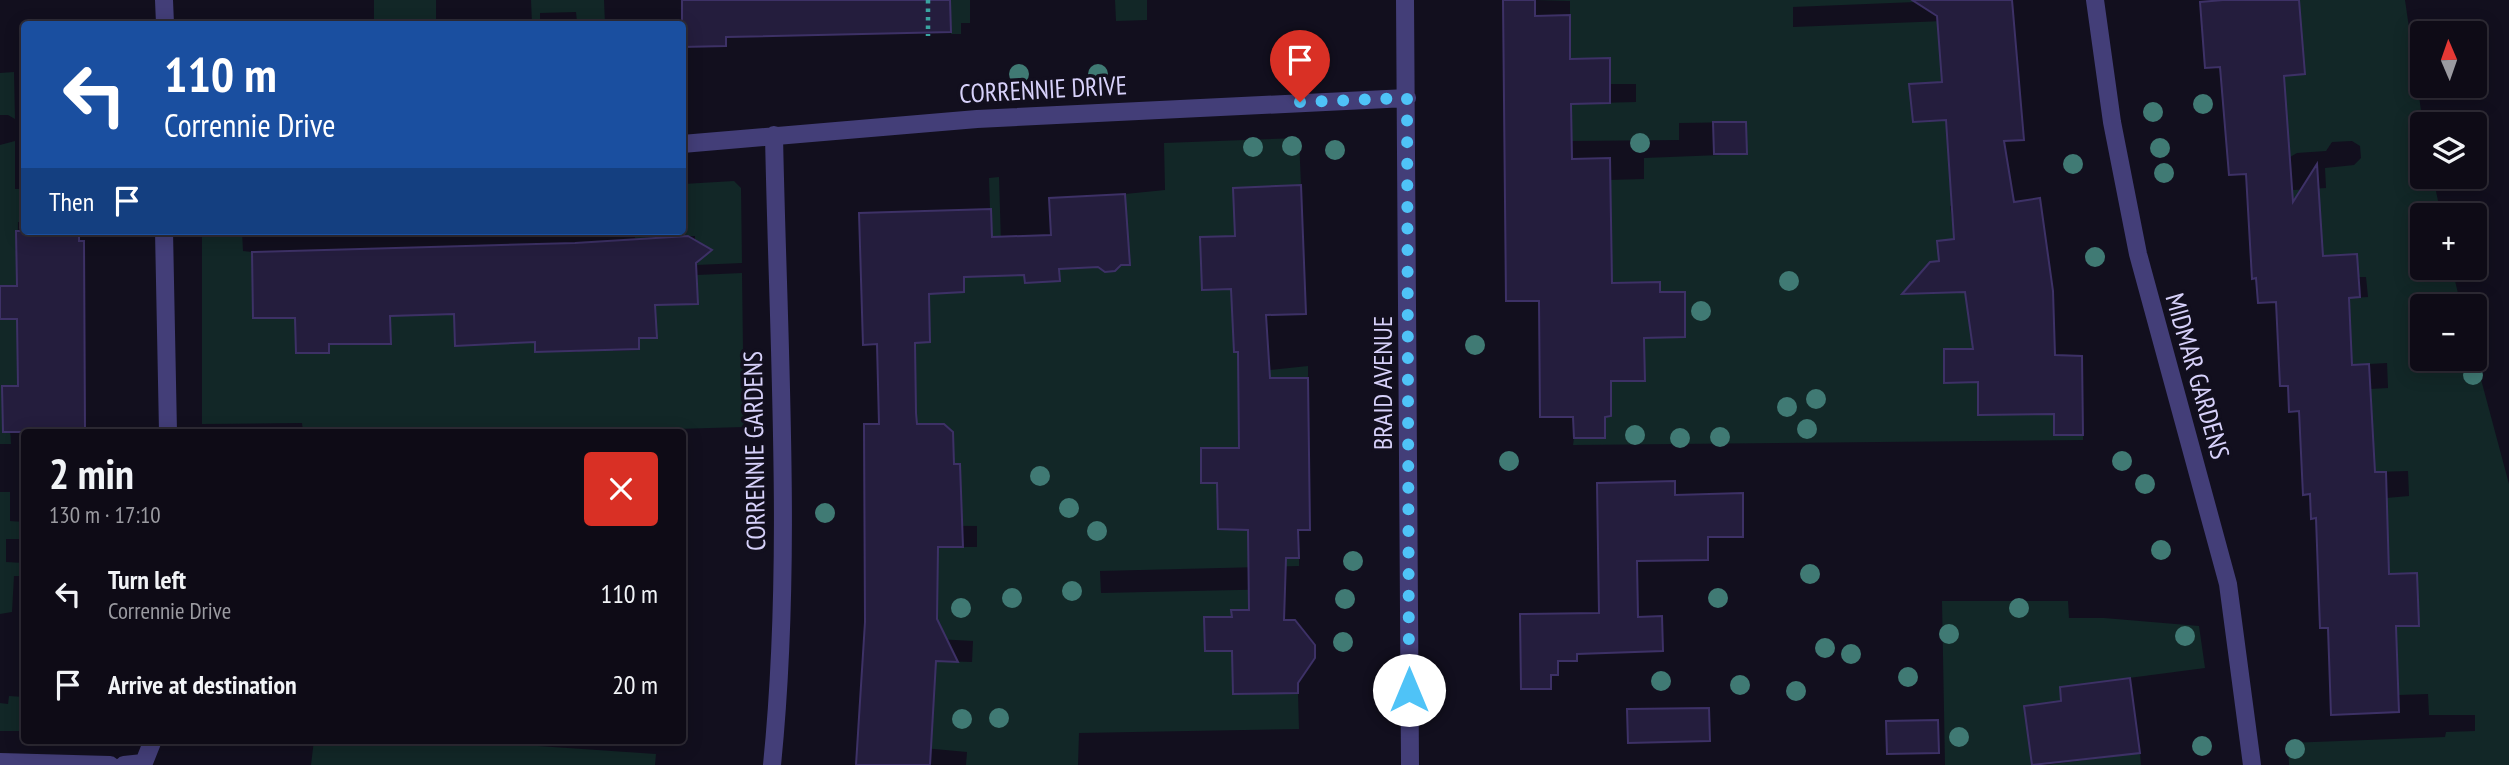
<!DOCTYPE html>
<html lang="en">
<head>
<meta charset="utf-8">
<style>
	body { margin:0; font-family:"PT Sans Narrow",sans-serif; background:#17141f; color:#f1f3f6; height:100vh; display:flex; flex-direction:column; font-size:26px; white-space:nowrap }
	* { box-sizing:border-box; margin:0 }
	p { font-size:23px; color:#9b9ba1 }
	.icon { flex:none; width:38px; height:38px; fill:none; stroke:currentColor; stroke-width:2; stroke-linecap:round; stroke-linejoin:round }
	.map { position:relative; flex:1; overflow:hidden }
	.side { position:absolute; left:21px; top:429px; width:665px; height:315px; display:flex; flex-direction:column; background:#0e0b16; border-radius:7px; box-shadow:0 4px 18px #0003,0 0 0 2px #2e2b35 }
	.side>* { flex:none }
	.hud { position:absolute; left:21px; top:21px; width:665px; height:214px; border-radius:7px; box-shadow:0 4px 18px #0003,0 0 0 2px #2e2b35; background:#1a4fa0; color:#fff; overflow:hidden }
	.needle { width:46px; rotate:358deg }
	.fabs { position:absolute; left:2410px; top:21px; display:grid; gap:14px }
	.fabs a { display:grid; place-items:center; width:77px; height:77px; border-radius:7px; background:#0e0b16; box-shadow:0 4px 18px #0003,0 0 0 2px #2e2b35; font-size:35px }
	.pin { position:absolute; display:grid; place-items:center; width:60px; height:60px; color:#fff; margin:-72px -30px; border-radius:50% 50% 50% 0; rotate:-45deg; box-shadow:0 0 7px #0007 }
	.pin .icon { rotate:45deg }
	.me { position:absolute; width:77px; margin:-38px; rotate:0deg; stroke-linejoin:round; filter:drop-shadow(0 0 5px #0008) }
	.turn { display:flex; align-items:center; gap:24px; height:147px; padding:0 28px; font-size:32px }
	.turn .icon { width:91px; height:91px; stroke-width:2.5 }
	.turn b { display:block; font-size:49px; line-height:60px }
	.then { display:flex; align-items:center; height:66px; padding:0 28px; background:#0003; gap:14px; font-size:26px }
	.round { display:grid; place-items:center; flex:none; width:74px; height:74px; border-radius:7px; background:#17141f }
	.head { display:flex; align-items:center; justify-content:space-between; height:119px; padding:0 28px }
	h1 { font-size:42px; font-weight:700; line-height:52px }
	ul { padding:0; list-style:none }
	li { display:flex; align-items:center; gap:21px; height:91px; padding:0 28px }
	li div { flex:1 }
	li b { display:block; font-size:26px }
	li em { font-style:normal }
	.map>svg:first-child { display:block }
	.green { fill:#122727 }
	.building { fill:#241d3d; stroke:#3d3166; stroke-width:2 }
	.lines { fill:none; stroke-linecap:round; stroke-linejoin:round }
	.path { stroke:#3aa4a1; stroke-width:4.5; stroke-dasharray:3.5 5; stroke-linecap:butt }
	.minor { stroke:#433e78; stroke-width:18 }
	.tree { fill:#407a74 }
	.route { stroke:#4fc3f7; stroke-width:12; stroke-dasharray:0 21.6 }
	.labels { text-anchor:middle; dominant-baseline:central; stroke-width:7; stroke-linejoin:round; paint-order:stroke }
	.street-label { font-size:26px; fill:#d7d1fa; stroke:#120f1e }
</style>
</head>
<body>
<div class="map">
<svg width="2509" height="765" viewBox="0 0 2509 765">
	<rect width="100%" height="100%" fill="#120f1e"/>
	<path class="green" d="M374,0h62v24h-62z
		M531,0h73l1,24 -28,-2 -1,-10 -36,1v11h-8z
		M931,0h39v23h-9v11h-10l-1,-33z
		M1115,0h32v20l-31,1z
		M1535,0h377l4,2 -123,5v20l176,-7 -26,65 -6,-3 -28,3 4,37 27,-2 5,-4 5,54 15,34 -15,2 3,21 15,-1 -6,12 -25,3 3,25 -23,19 9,8h8l8,-7 25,-9 4,53h84v8h-23l-45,11h-43v34l34,-1v33l105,-2v8l-29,1v13h29v5l-510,5 1,-7h31v-21l6,-1v-35l34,-1 -1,-36 -38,1v-7l79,-1v-45h-25v-10l-32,1 -32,8 16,-35 -1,-37h-33l-7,-38 73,-2v-21l102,-4v-32l-67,1v17l-108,1v-49l27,11 38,-1v-18h-26v-26l-33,1 -7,4v-62z
		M2261,0h144l18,124 -1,53h11l8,38h-19v53h30l9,38h-39v53l53,-2 34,127v281h-220l-1,-22 157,-6 1,-5 29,-1v-16h-46l-1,-21 -29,1 -3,-69 23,-1 -2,-52 -28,1 -2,-43 -71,3v-16l70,-1v-19l23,-2 -1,-25 -33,1 -5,-83 18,-1 -1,-25 -35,2 -76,-63 92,-5 -2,-20h-8l-1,-23 -34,2 -4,-53 -71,4 -1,-14 79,-5 -1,-20 29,-3 7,-7 -1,-12 -8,-5 -20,1 -6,9 -29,2 -7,4 -4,-52 -63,5 -2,-24 22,-1v-6l62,-5 -3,-31z
		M14,72v1l1,46 -7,-4h-8v-42z
		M1299,138l2,47 -68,3 2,52 -6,-4 -29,1 2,53 35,-1 -5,28 2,35 34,-1 1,19 39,-4v12h-64l-5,74 -5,-4h-33v35h33l6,24h-23l1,22 80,1v8l-50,7v14l51,-1v8l-199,5 1,22 183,-4 -25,21h-27v7h-28v33l28,1 1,43 65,-1 1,36 -220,4 -1,32h-112l1,-13 -109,-10 78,-84 5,3 31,1 1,-21 -108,-6 53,-39h19l1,-49h39v-21l-111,-1 88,-83 -1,-11 -6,-5 -30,-2v-11h-36l-4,-69 53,-2 -2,-53 6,4 30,-1v-15l-38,-66 64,-2 -1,-31 10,-1 3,99 19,-1 2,-18 2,26 35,-2 -1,-12 41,-2 5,5 10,-1 4,-5 11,-2 -5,-70 40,-4 -1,-47z
		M15,141v48h9v33h-6l-1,67 -17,-3v-141z
		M734,181l7,7 1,75 -46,2 7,-8v-12l-8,-4v-5l-60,2v-7h47l1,-47z
		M202,231h40l1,20 9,1 1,66h45l-2,35h33v-29l61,19v-93l68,64 76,7 1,31h42l1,-44 33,-1 2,44 26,-1v-12l18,-1 -1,-26 -4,-6 46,-1 -1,-29 45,-2 2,154 -101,3v2h-340l-1,-9 -100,1z
		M17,316l1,70h-16c1,21 9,37 9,58h-11v-125z
		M0,492h10v29l14,1v17h-18v23l18,1v13h-10l-2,36 -12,2z
		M1942,601h126l1,17h35l95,8 6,42 -145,19 1,14 -37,6 8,58h-87z
		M9,696l15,1v34h-24v-28l8,1z
		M314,740l35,6 1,-6h164l24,2v4l118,8 -1,11h-344z
		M2140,753l1,12h-95z"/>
	<path class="building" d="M682,0h268l1,32 -225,5v9l-44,1z
		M1503,0h32v16l35,-1v44l40,-1v45l-39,1 1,55 38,-1 2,125 48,-1v10h25v45l-41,1 1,43h-34v35l-6,1v21h-31l-1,-21h-33l-1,-116h-33z
		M1912,0h100l12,140 -20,1 10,61 26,-4 13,93 2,64 27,1 1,79h-29v-21l-76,1v-33l-34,1v-34h29l-8,-57 -63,2 28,-32 9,-1 -2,-20 17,-2 -8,-119 -33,2 -4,-38 33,-2 -5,-66z
		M2223,0h76l6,74 -21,2 9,126 24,-38 6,92 34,-2 3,43 -11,1 3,67 17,-1 6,108h11l3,102 28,-1 2,53h-23l3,86 -68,3 -3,-87h-8l-4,-110 -5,1 -1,-25 -7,1 -4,-84 -10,1 -1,-26h-8l-4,-84 -18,1 -2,-25 -4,1 -6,-105 -17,1 -9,-108 -15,1 -5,-66z
		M1713,122h33l1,32h-33z
		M1301,185l5,129 -40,1 4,63h38l2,152h-12l1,28h-13l-2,62h11l20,25v13l-17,25v10l-65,1 -1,-43h-27l-1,-34h28l-1,-7h18l-1,-80 -30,-1 -1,-46h-16v-35h38l-1,-96h-4l-3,-63 -29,1 -2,-53 35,-1 -2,-48z
		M1125,194l5,71h-9l-6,6 -10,1 -7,-5 -39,2 1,12 -35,2 -1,-8 -60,2v15l-35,2 1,48 -15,1 1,70 1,11h27l9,8 1,32h6l3,83h-25l-1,72 21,43 -22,-1 -6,104h-74l9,-143 -1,-198h15l-2,-80 -14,1 -4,-132 132,-4 1,28 59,-2 -2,-37z
		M16,231h63v10h5l1,191h-82l-1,-46h16l-1,-67h-17v-33h17z
		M688,236l24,14 -16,13 2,41 -43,1 2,33h-18v11l-104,3v-10l-80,4 -1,-32 -64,2 1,28h-62v9h-33l-1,-35h-42l-1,-66 323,-9z
		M1675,481v14l68,-2v44h-35v23l-71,1 1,56 24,-1 1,35 -86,3v7h-19v14h-7v14h-30l-1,-75 79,-1 -2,-130z
		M2130,678l10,75 -108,12 -8,-59 37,-5 -1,-14z
		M1709,708l1,33 -82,2 -1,-34z
		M1938,720l1,33 -52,1 -1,-33z"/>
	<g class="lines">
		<path class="path" d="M928,0v36"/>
		<path class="minor" d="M164,0l1,24
			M1405,0l5,765
			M2095,0l17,122 26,132 90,330 24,181
			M682,144l295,-25 430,-21
			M164,231l4,201
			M0,762l110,3
			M124,765l19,-2
			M143,765l10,-25
			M772,765c21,-208 6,-421 2,-630"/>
	</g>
	<g class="tree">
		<circle cx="1019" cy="74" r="10"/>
		<circle cx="1098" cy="74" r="10"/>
		<circle cx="2203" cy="104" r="10"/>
		<circle cx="2153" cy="112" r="10"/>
		<circle cx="1640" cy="143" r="10"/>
		<circle cx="1292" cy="146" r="10"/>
		<circle cx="1253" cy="147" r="10"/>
		<circle cx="2160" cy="148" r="10"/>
		<circle cx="1335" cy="150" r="10"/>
		<circle cx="2073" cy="164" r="10"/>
		<circle cx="2164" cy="173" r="10"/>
		<circle cx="2095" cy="257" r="10"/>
		<circle cx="1789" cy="281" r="10"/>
		<circle cx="1701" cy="311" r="10"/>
		<circle cx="1475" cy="345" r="10"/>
		<circle cx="2473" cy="375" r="10"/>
		<circle cx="1816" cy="399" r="10"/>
		<circle cx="1787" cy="407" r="10"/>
		<circle cx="1807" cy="429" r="10"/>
		<circle cx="1635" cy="435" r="10"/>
		<circle cx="1720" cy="437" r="10"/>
		<circle cx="1680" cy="438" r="10"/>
		<circle cx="1509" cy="461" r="10"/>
		<circle cx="2122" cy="461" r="10"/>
		<circle cx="1040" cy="476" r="10"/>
		<circle cx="2145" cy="484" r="10"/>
		<circle cx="1069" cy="508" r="10"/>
		<circle cx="825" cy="513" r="10"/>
		<circle cx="1097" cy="531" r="10"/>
		<circle cx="2161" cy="550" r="10"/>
		<circle cx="1353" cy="561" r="10"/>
		<circle cx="1810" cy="574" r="10"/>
		<circle cx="1072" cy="591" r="10"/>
		<circle cx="1012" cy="598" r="10"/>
		<circle cx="1718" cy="598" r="10"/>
		<circle cx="1345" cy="599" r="10"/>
		<circle cx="961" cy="608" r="10"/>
		<circle cx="2019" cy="608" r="10"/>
		<circle cx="1949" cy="634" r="10"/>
		<circle cx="2185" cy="636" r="10"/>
		<circle cx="1343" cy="642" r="10"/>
		<circle cx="1825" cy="648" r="10"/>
		<circle cx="1851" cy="654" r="10"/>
		<circle cx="1908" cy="677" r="10"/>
		<circle cx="1661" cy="681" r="10"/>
		<circle cx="1740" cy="685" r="10"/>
		<circle cx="1796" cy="691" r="10"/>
		<circle cx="999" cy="718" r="10"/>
		<circle cx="962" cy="719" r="10"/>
		<circle cx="1959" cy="737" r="10"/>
		<circle cx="2202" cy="746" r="10"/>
		<circle cx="2295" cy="749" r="10"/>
	</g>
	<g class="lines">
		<path class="route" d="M1300,102l107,-4 2,592"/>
	</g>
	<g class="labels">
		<g class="street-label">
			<text transform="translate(1043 89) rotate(-3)">CORRENNIE DRIVE</text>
			<text transform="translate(2198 376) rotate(74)">MIDMAR GARDENS</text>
			<text transform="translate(1382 383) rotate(-90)">BRAID AVENUE</text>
			<text transform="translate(754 451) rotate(-91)">CORRENNIE GARDENS</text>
		</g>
	</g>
</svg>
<div class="fabs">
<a><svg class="needle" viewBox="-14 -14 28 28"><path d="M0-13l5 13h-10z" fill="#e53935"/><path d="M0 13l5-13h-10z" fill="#9b9ba1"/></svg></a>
<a><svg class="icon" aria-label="layers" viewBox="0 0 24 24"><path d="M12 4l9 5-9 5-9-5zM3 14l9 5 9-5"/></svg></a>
<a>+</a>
<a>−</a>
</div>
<div class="pin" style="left:1300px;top:102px;background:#d93025"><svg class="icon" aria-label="arrive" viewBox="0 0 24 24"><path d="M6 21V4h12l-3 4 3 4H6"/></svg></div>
<svg class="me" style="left:1409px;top:690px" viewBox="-20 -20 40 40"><circle r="19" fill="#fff"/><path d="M0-13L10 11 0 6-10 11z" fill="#4fc3f7"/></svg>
<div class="hud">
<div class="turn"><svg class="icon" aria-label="left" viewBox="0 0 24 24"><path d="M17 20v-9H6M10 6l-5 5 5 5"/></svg><div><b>110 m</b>Corrennie Drive</div></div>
<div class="then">Then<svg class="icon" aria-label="arrive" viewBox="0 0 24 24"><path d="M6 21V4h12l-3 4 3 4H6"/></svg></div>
</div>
<section class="side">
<div class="head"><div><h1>2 min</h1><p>130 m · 17:10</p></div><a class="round" style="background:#d93025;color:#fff"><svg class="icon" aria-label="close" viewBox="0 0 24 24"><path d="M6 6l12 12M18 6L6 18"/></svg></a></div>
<ul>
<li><svg class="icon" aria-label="left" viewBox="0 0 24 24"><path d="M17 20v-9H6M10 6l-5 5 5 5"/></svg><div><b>Turn left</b><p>Corrennie Drive</p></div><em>110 m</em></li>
<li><svg class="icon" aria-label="arrive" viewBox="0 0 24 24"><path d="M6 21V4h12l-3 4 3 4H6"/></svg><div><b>Arrive at destination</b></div><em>20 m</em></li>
</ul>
</section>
</div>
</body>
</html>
